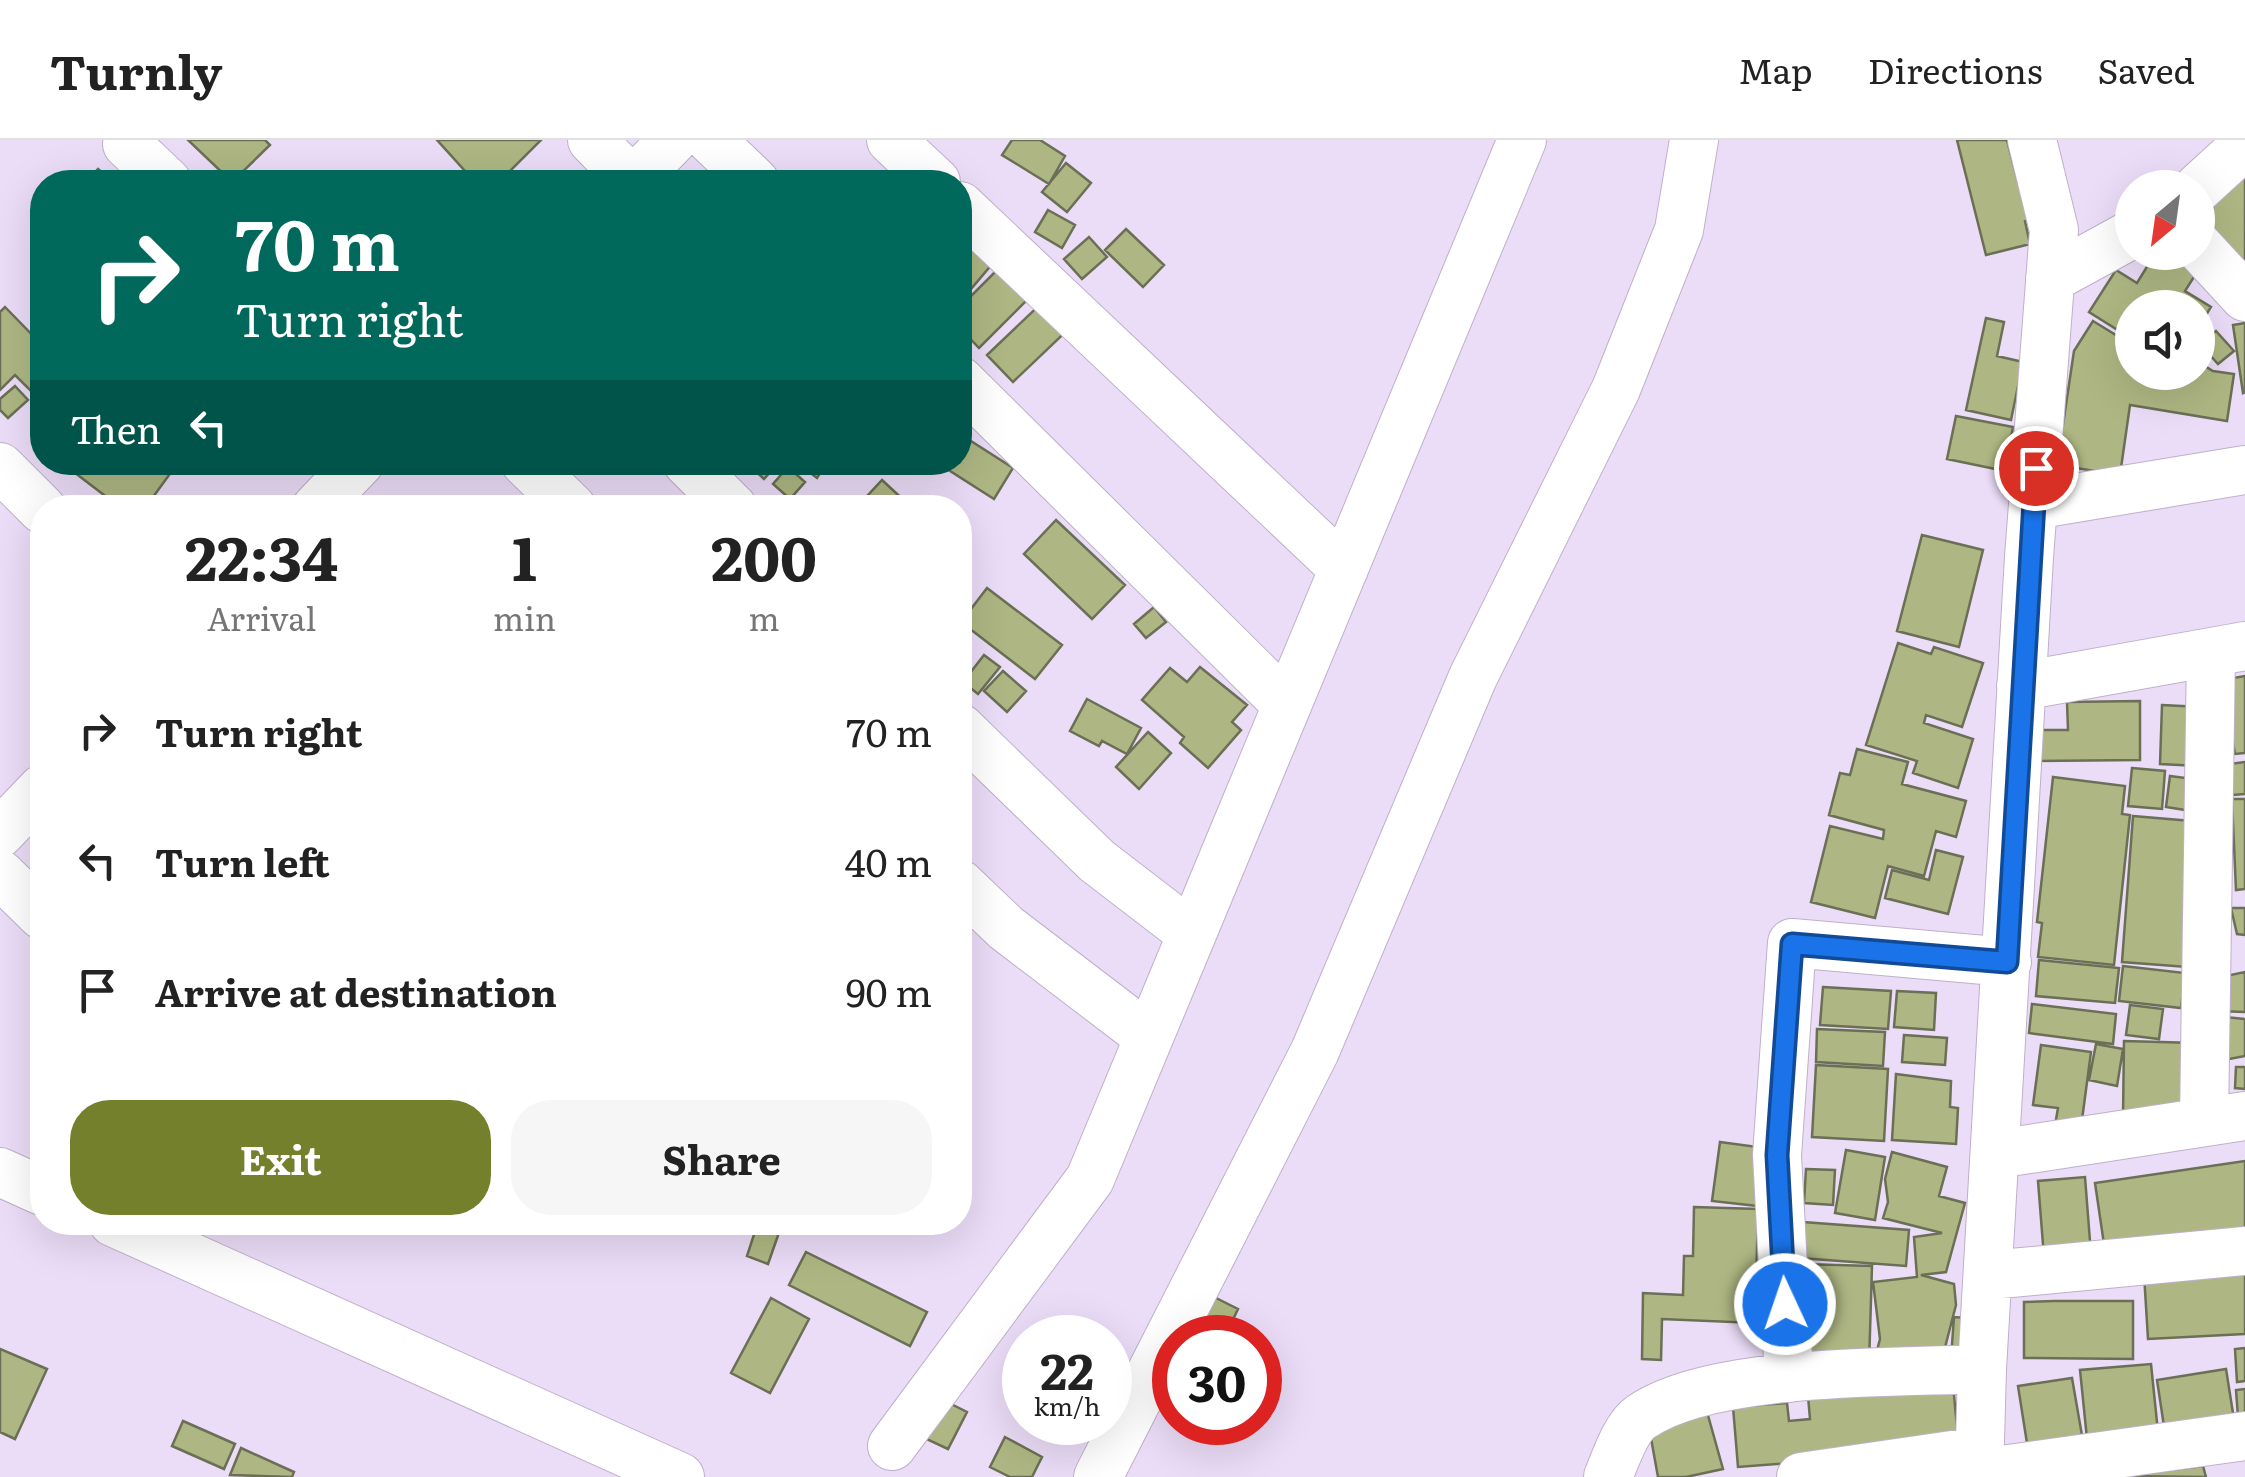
<!DOCTYPE html>
<html lang="en">
<head>
<meta charset="utf-8">
<style>
	body { margin:0; font-family:Literata,serif; background:#f6f6f6; color:#222; height:100vh; display:flex; flex-direction:column; font-size:38px; white-space:nowrap }
	* { box-sizing:border-box; margin:0 }
	p { font-size:32px; color:#767676 }
	.icon { flex:none; width:55px; height:55px; fill:none; stroke:currentColor; stroke-width:2; stroke-linecap:round; stroke-linejoin:round }
	.map { position:relative; flex:1; overflow:hidden }
	.details { position:absolute; left:30px; top:355px; width:942px; height:740px; display:flex; flex-direction:column; background:#fff; border-radius:40px; box-shadow:0 10px 40px #0002 }
	.details>* { flex:none }
	.top-card { position:absolute; left:30px; top:30px; width:942px; height:305px; border-radius:40px; box-shadow:0 10px 40px #0002; background:#00695c; color:#fff; overflow:hidden }
	.needle { width:65px; rotate:209deg }
	.tools { position:absolute; left:2115px; top:30px; display:grid; gap:20px }
	.tools a { display:grid; place-items:center; width:100px; height:100px; border-radius:50%; background:#fff; box-shadow:0 10px 40px #0002; font-size:50px }
	.speed { position:absolute; left:1002px; top:1175px; display:flex; gap:20px; font-size:50px; font-weight:700; text-align:center }
	.speed>* { display:grid; place-content:center; width:130px; height:130px; border-radius:50%; background:#fff; box-shadow:0 10px 40px #0002; line-height:1 }
	.speed small { font-size:25px; font-weight:400 }
	.speed .limit { border:15px solid #d22; background:#fff; color:#111 }
	.pin { position:absolute; display:grid; place-items:center; width:85px; height:85px; color:#fff; margin:-42px; border:5px solid #fff; border-radius:50%; box-shadow:0 2px 10px #0007 }
	.me { position:absolute; width:110px; margin:-55px; rotate:357deg; stroke-linejoin:round; filter:drop-shadow(0 0 8px #0008) }
	.turn { display:flex; align-items:center; gap:35px; height:210px; padding:0 40px; font-size:45px }
	.turn .icon { width:130px; height:130px; stroke-width:2.5 }
	.turn b { display:block; font-size:70px; line-height:85px }
	.then { display:flex; align-items:center; height:95px; padding:0 40px; background:#0003; gap:20px; font-size:38px }
	.eta { display:flex; justify-content:space-evenly; align-items:center; height:170px; text-align:center }
	.eta b { font-size:60px; font-weight:700; line-height:70px }
	.action { display:flex; gap:20px; margin-top:auto; padding:20px 40px }
	.action a { flex:1; height:115px; border-radius:40px; background:#75802d; color:#fff; font-size:40px; font-weight:700; line-height:115px; text-align:center }
	.action a+a { background:#f6f6f6; color:#222 }
	ul { padding:0; list-style:none }
	li { display:flex; align-items:center; gap:30px; height:130px; padding:0 40px }
	li div { flex:1 }
	li b { display:block; font-size:38px }
	li em { font-style:normal }
	header { display:flex; align-items:center; gap:60px; box-sizing:border-box; height:140px; padding:0 50px; background:#fff; border-bottom:2px solid #e0e0e0 }
	header strong { font-size:48px }
	nav { display:flex; gap:55px; margin-inline-start:auto; font-size:35px }
	.map>svg:first-child { display:block }
	.building { fill:#aeb783; stroke:#6a6f55; stroke-width:2.5 }
	.lines { fill:none; stroke-linecap:round; stroke-linejoin:round }
	.minor-casing { stroke:#bfb0ca; stroke-width:50 }
	.minor { stroke:#fff; stroke-width:48 }
	.route-casing { stroke:#114b97; stroke-width:25 }
	.route { stroke:#1a73e8; stroke-width:18 }
</style>
</head>
<body>
<header>
<strong>Turnly</strong>
<nav><a>Map</a><a>Directions</a><a>Saved</a></nav>
</header>
<div class="map">
<svg width="2245" height="1337" viewBox="0 0 2245 1337">
	<rect width="100%" height="100%" fill="#ebdcf7"/>
	<path class="building" d="M188,0h77l5,5 -38,37z
		M437,0h104l-42,42h-24z
		M1012,0h28l25,16 -16,28 -47,-29z
		M1957,0h50l21,80 -3,1 5,23 -44,11z
		M1066,23l25,20 -24,29 -25,-20z
		M98,29l16,13h-28z
		M2245,31v104l-47,-52v-9z
		M1048,70l27,15 -13,23 -27,-16z
		M1126,89l38,36 -21,22 -38,-37z
		M1089,97l18,20 -25,22 -18,-20z
		M960,98l33,25 -33,39z
		M2156,112h34l14,9 -19,30 26,16 -13,21v-20h-66v31l-43,-27 27,-42 21,13z
		M1010,117l30,30 -61,61 -19,-20v-21z
		M1050,155l26,27 -63,60 -26,-27z
		M5,167l37,38v40l-8,9 -19,-19 -15,15v-78z
		M1986,178l18,4 -7,34 26,6 -12,58 -45,-10z
		M2093,181l39,24v27h66v-10l15,9 21,3 -7,47 -97,-16 -10,70 -63,-10 17,-114z
		M2245,183v69l-2,1 -10,-68z
		M2216,191l18,20 -16,13 -18,-20z
		M15,246l13,14 -20,18 -8,-8v-11z
		M1956,276l57,11 -8,44 -58,-12z
		M960,294l53,34 -19,31 -58,-37h24z
		M69,322h92l11,9 -27,37h-24l-55,-42z
		M746,322h33l-15,17z
		M796,322h31l-10,16z
		M788,327l17,15 -15,17 -17,-15z
		M882,340l27,25 -2,3h-51z
		M1056,380l69,65 -33,34 -68,-65z
		M1922,395l61,15 -24,97 -62,-16z
		M987,448l75,57 -27,34 -74,-57z
		M1154,467l12,15 -20,16 -12,-14z
		M1898,503l33,11 3,-7 49,16 -21,64 -36,-12 -2,8 49,16 -15,49 -45,-15 4,-12 -51,-16z
		M984,515l16,12 -22,27 -15,-12z
		M1200,527l47,38 -15,17 9,8 -33,38 -28,-25 4,-6 -42,-37 28,-32 17,14z
		M1003,531l23,20 -19,21 -23,-21z
		M2245,536v77l-10,1 -13,-74z
		M1087,559l54,29 -14,26 -25,-13 -3,5 -29,-15z
		M2140,561v59l-104,1 -1,-31h33l-1,-28z
		M2162,565l39,2 -3,59 -38,-2z
		M1148,592l23,21 -32,36 -23,-22z
		M1857,609l51,13 -6,22 64,17 -10,36 -20,-6 -12,45 -36,-10 -13,52 -64,-16 19,-76 53,13 1,-9 -55,-15 11,-42 10,2z
		M2245,622v32l-12,1 -4,-31z
		M2132,628l33,3 -3,38 -34,-3z
		M2170,636l39,5 -5,32 -38,-6z
		M2053,637l72,9 -3,28 8,1 -16,150 -76,-8 4,-34 -5,-1z
		M2232,659h13v90l-9,1z
		M2133,676l70,6 -3,146 -78,-6z
		M1936,710l27,7 -15,57 -63,-16 7,-28 37,10z
		M2231,768h14v27l-8,-1z
		M2039,820l80,8 -4,35 -79,-7z
		M2123,826l62,7 -4,35 -62,-7z
		M2245,832v40l-27,-1 3,-34z
		M1823,847l68,4 -3,38 -68,-4z
		M1897,851l39,2 -2,37 -40,-3z
		M2032,864l84,10 -3,30 -84,-11z
		M2130,865l33,4 -4,30 -33,-4z
		M2225,877l20,2v37l-26,5z
		M1817,889l68,3 -2,34 -67,-4z
		M1904,895l43,3 -2,27 -43,-3z
		M2124,901l72,2 -2,76 -71,-2z
		M2096,904l27,5 -6,37 -28,-6z
		M2041,905l50,7 -11,83 -26,-4 4,-23 -25,-3z
		M1816,925l72,4 -4,72 -72,-4z
		M2236,927h9v22l-10,-1z
		M1896,934l55,7 -1,26 8,1 -2,36 -64,-4z
		M1720,1002l45,6 -7,58 -46,-5z
		M1846,1010l39,7 -10,63 -40,-7z
		M1892,1012l55,15 -8,29 26,7 -19,69 -25,3 33,9 2,21 -14,54 -68,3 6,-23 -7,-57 44,-5 -3,-40 28,-4 -59,-15 5,-16 -3,-23z
		M2245,1021v70l-140,20 -10,-68z
		M1806,1029l29,1 -2,35 -29,-2z
		M2085,1037l6,77 -47,3 -6,-76z
		M1694,1067l64,2 -3,114 -93,-4 -1,41 -19,-1 1,-66 40,2 1,-39h9z
		M758,1082l24,2 -14,40 -21,-8z
		M1803,1082l106,8 -3,36 -106,-8z
		M806,1112l121,60 -17,34 -121,-61z
		M1801,1124l71,2 -3,99 -71,-2z
		M2245,1128v66l-97,5 -4,-65z
		M1202,1151l36,18 -14,29h-46z
		M771,1158l38,21 -39,74 -39,-20z
		M2054,1161h79v58l-109,-1v-56z
		M1954,1177l24,2 -4,41 -23,-2z
		M2245,1208v33l-8,1 -2,-33z
		M0,1209l47,20 -32,70 -15,-7z
		M2151,1224l7,68 -71,7 -7,-69z
		M2226,1229l10,63 -71,1 -8,-53z
		M1952,1233l7,77 -221,17 -5,-60 54,-4 2,18 21,-2 -3,-34z
		M2072,1238l12,69 -55,9 -11,-70z
		M2245,1249v40l-6,1 -3,-40z
		M939,1258l28,14 -19,37 -28,-13z
		M1704,1261l19,68 -37,8h-28l-11,-61z
		M183,1281l52,23 -11,25 -52,-23z
		M1005,1297l37,20 -10,20h-22l-20,-10z
		M241,1308l53,24 -2,5 -62,-2z
		M2203,1326l3,11 -84,-1z"/>
	<g class="lines">
		<defs>
			<path id="minor" d="M592,0l41,42
				M711,0l44,42
				M891,0l45,42
				M127,4l40,38
				M632,42l41,-42
				M2198,48l47,-43
				M960,66l384,363
				M2198,106l47,51
				M2050,139l82,-45
				M960,241l327,324
				M525,322l47,46
				M687,322l46,46
				M0,327l42,42
				M2033,365l212,-35
				M316,368l44,-46
				M2021,546l224,-40
				M960,588l137,133 95,73
				M0,693l42,-44
				M0,734l42,41
				M960,744l46,44 143,109
				M2204,982l7,-470
				M1997,1014l248,-38
				M0,1032l42,19
				M113,1082l567,255
				M1990,1135l255,-24
				M1789,1238l-12,-223 15,-212 215,19
				M892,1306l198,-267 432,-1039
				M1980,1333l265,-37
				M1098,1337l217,-426 158,-374 143,-288 63,-159 15,-90
				M1608,1337c7,-17 18,-50 33,-60 71,-49 253,-44 341,-48
				M1801,1337l179,-26
				M1979,1337l3,-108 47,-812 25,-327 -22,-90"/>
		</defs>
		<use href="#minor" class="minor-casing"/>
		<use href="#minor" class="minor"/>
	</g>
	<g class="lines">
		<defs>
			<path id="route" d="M1785,1164l-8,-149 15,-211 215,18 29,-494"/>
		</defs>
		<use href="#route" class="route-casing"/>
		<use href="#route" class="route"/>
	</g>
</svg>
<div class="tools">
<a><svg class="needle" viewBox="-14 -14 28 28"><path d="M0-13l5 13h-10z" fill="#e53935"/><path d="M0 13l5-13h-10z" fill="#767676"/></svg></a>
<a><svg class="icon" aria-label="sound" viewBox="0 0 24 24"><path d="M4 9h4l5-4v14l-5-4H4zM17 9q2 3 0 6"/></svg></a>
</div>
<div class="speed"><div>22<small>km/h</small></div><div class="limit">30</div></div>
<div class="pin" style="left:2036px;top:328px;background:#d93025"><svg class="icon" aria-label="arrive" viewBox="0 0 24 24"><path d="M6 21V4h12l-3 4 3 4H6"/></svg></div>
<svg class="me" style="left:1785px;top:1164px" viewBox="-20 -20 40 40"><circle r="17" fill="#1a73e8" stroke="#fff" stroke-width="3"/><path d="M0-11L8 9 0 5-8 9z" fill="#fff"/></svg>
<div class="top-card">
<div class="turn"><svg class="icon" aria-label="right" viewBox="0 0 24 24"><path d="M7 20v-9h11M14 6l5 5-5 5"/></svg><div><b>70 m</b>Turn right</div></div>
<div class="then">Then<svg class="icon" aria-label="left" viewBox="0 0 24 24"><path d="M17 20v-9H6M10 6l-5 5 5 5"/></svg></div>
</div>
<section class="details">
<div class="eta">
<div><b>22:34</b><p>Arrival</p></div>
<div><b>1</b><p>min</p></div>
<div><b>200</b><p>m</p></div>
</div>
<ul>
<li><svg class="icon" aria-label="right" viewBox="0 0 24 24"><path d="M7 20v-9h11M14 6l5 5-5 5"/></svg><div><b>Turn right</b></div><em>70 m</em></li>
<li><svg class="icon" aria-label="left" viewBox="0 0 24 24"><path d="M17 20v-9H6M10 6l-5 5 5 5"/></svg><div><b>Turn left</b></div><em>40 m</em></li>
<li><svg class="icon" aria-label="arrive" viewBox="0 0 24 24"><path d="M6 21V4h12l-3 4 3 4H6"/></svg><div><b>Arrive at destination</b></div><em>90 m</em></li>
</ul>
<div class="action"><a>Exit</a><a>Share</a></div>
</section>
</div>
</body>
</html>
